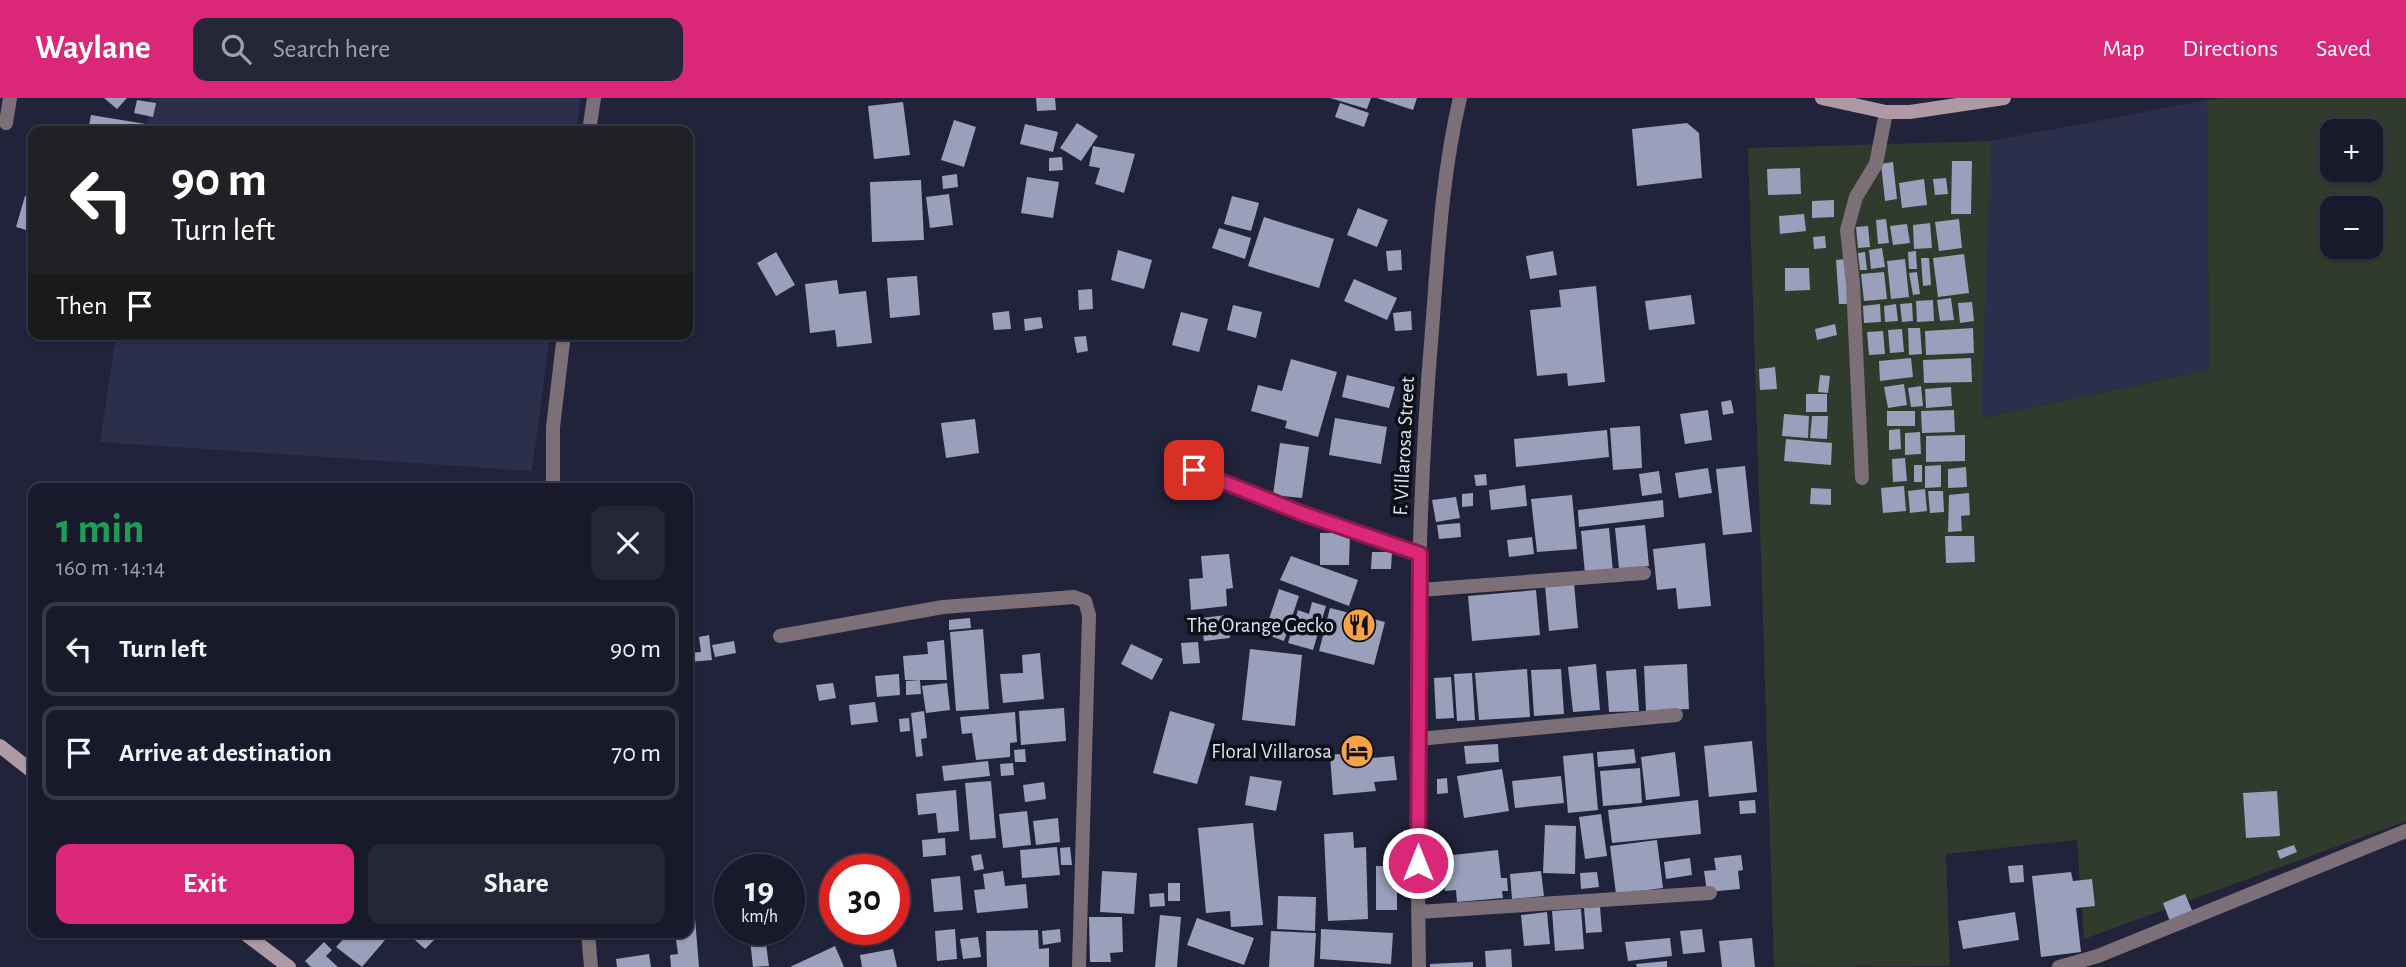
<!DOCTYPE html>
<html lang="en">
<head>
<meta charset="utf-8">
<style>
	body { margin:0; font-family:"Alegreya Sans",sans-serif; background:#252738; color:#f1f3f6; height:100vh; display:flex; flex-direction:column; font-size:26px; white-space:nowrap }
	* { box-sizing:border-box; margin:0 }
	p { font-size:23px; color:#9fa1a9 }
	.icon { flex:none; width:38px; height:38px; fill:none; stroke:currentColor; stroke-width:2; stroke-linecap:round; stroke-linejoin:round }
	.map { position:relative; flex:1; overflow:hidden }
	.panel { position:absolute; left:28px; top:385px; width:665px; height:455px; display:flex; flex-direction:column; background:#181a2c; border-radius:14px; box-shadow:0 2px 5px #0004,0 0 0 2px #363848 }
	.panel>* { flex:none }
	.hud { position:absolute; left:28px; top:28px; width:665px; height:214px; border-radius:14px; box-shadow:0 2px 5px #0004,0 0 0 2px #363848; background:#202124; color:#fff; overflow:hidden }
	.tools { position:absolute; left:2320px; top:21px; display:grid; gap:14px }
	.tools a { display:grid; place-items:center; width:63px; height:63px; border-radius:14px; background:#181a2c; box-shadow:0 2px 5px #0004,0 0 0 2px #363848; font-size:35px }
	.speed { position:absolute; left:714px; top:756px; display:flex; gap:14px; font-size:35px; font-weight:700; text-align:center }
	.speed>* { display:grid; place-content:center; width:91px; height:91px; border-radius:50%; background:#181a2c; box-shadow:0 2px 5px #0004,0 0 0 2px #363848; line-height:1 }
	.speed small { font-size:18px; font-weight:400 }
	.speed .limit { border:10px solid #d22; background:#fff; color:#111 }
	.pin { position:absolute; display:grid; place-items:center; width:60px; height:60px; color:#fff; margin:-30px; border-radius:14px; box-shadow:0 4px 10px #0006 }
	.me { position:absolute; width:77px; margin:-38px; rotate:0deg; stroke-linejoin:round; filter:drop-shadow(0 0 5px #0008) }
	.turn { display:flex; align-items:center; gap:24px; height:147px; padding:0 28px; font-size:32px }
	.turn .icon { width:91px; height:91px; stroke-width:2.5 }
	.turn b { display:block; font-size:49px; line-height:60px }
	.then { display:flex; align-items:center; height:66px; padding:0 28px; background:#0003; gap:14px; font-size:26px }
	.round { display:grid; place-items:center; flex:none; width:74px; height:74px; border-radius:14px; background:#252738 }
	.overview { display:flex; align-items:center; justify-content:space-between; height:119px; padding:0 28px }
	h1 { font-size:42px; font-weight:700; line-height:52px; color:#1e9e55 }
	.button { display:flex; gap:14px; margin-top:auto; padding:14px 28px }
	.button a { flex:1; height:80px; border-radius:14px; background:#db2777; color:#fff; font-size:28px; font-weight:700; line-height:80px; text-align:center }
	.button a+a { background:#252738; color:#f1f3f6 }
	ul { padding:0; list-style:none }
	li { display:flex; align-items:center; gap:21px; height:94px; margin:0 14px 10px; padding:0 14px; border:4px solid #363848; border-radius:14px }
	li div { flex:1 }
	li b { display:block; font-size:26px }
	li em { font-style:normal }
	header { display:flex; align-items:center; gap:42px; box-sizing:border-box; height:98px; padding:0 35px; background:#db2777; color:#fff }
	header strong { font-size:33px }
	nav { display:flex; gap:38px; margin-inline-start:auto; font-size:24px }
	.search { width:490px; height:63px; background:#252738; display:flex; align-items:center; gap:18px; box-sizing:border-box; padding:0 24px; border-radius:14px; color:#9fa1a9; font-size:26px }
	.map>svg:first-child { display:block }
	.built { fill:#2b2f4b }
	.green { fill:#303b2d; fill-rule:evenodd }
	.building { fill:#9a9fbb }
	.lines { fill:none; stroke-linecap:round; stroke-linejoin:round }
	.street { stroke:#7c6f77; stroke-width:14 }
	.secondary { stroke:#ad9aa5; stroke-width:14 }
	.route-casing { stroke:#8e194d; stroke-width:18 }
	.route { stroke:#db2777; stroke-width:12 }
	.labels { text-anchor:middle; dominant-baseline:central; stroke-width:7; stroke-linejoin:round; paint-order:stroke }
	.street-label { font-size:21px; fill:#dde0ef; stroke:#0c0e18 }
	.poi-label { font-size:21px; fill:#dde0ef; stroke:#0c0e18; text-anchor:end }
</style>
</head>
<body>
<header>
<strong>Waylane</strong>
<div class="search"><svg class="icon" aria-label="search" viewBox="0 0 24 24"><circle cx="10" cy="10" r="6"/><path d="M15 15l6 6"/></svg>Search here</div>
<nav><a>Map</a><a>Directions</a><a>Saved</a></nav>
</header>
<div class="map">
<svg width="2406" height="869" viewBox="0 0 2406 869">
	<rect width="100%" height="100%" fill="#20233a"/>
	<path class="built" d="M151,0h430l-5,33h-430z
		M2207,2l2,270 -229,48 11,-277z
		M116,236h434l-18,137 -432,-29z"/>
	<path class="green" d="M2221,0h185v723l-322,118 -7,-99 -131,14 4,112 -176,1 -26,-819 243,-7 -10,277 228,-48 -2,-270zM2333,33h38v39h-38zM2333,110h38v39h-38z"/>
	<path class="building" d="M104,0h23l-10,11z
		M1036,0h19l1,12 -19,1z
		M1330,0h41l-4,11z
		M1377,0h40l-4,12z
		M137,2l19,3 -3,14 -19,-4z
		M903,4l7,53 -36,4 -6,-53z
		M1340,5l29,10 -5,14 -29,-10z
		M91,17l61,10 -1,6h-63z
		M954,22l22,7 -12,40 -23,-7z
		M1077,25l21,13 -17,25 -21,-13z
		M1687,25l12,10 3,45 -65,8 -5,-57z
		M1025,26l33,8 -5,20 -33,-8z
		M1093,48l42,8 -11,39 -29,-9 5,-16 -11,-2z
		M1062,59l1,13 -14,1v-13z
		M1952,63h20l-1,53h-20z
		M1893,64l4,37 -12,2 -4,-37z
		M1800,70l1,26 -33,1 -1,-26z
		M957,76l1,13 -15,2 -1,-13z
		M1027,79l32,5 -6,36 -32,-5z
		M1946,80l2,16 -13,1 -2,-16z
		M1924,81l3,26 -25,3 -3,-25z
		M921,82l3,60 -52,2 -2,-60z
		M949,96l4,31 -23,3 -4,-31z
		M25,98l8,2v34l-17,-5z
		M1232,98l27,7 -8,28 -27,-7z
		M1834,102v17l-22,1v-17z
		M1358,110l30,12 -11,27 -30,-12z
		M1804,116l2,17 -26,3 -1,-18z
		M1264,119l70,22 -15,49 -71,-22z
		M1886,121l3,24 -11,1 -2,-24z
		M1959,121l3,29 -23,3 -4,-29z
		M1930,125l2,25 -18,1 -1,-24z
		M1907,126l3,19 -17,2 -3,-19z
		M1868,128l2,21 -12,1 -2,-21z
		M1219,130l32,10 -6,21 -33,-11z
		M1825,138l1,12 -12,1 -1,-12z
		M1882,150l3,19 -14,2 -2,-19z
		M1118,152l34,10 -8,29 -33,-9z
		M1401,152l1,20 -14,1 -2,-20z
		M1553,153l4,24 -27,4 -4,-23z
		M1916,153l1,18h-8l-1,-17z
		M776,154l19,33 -19,11 -19,-33z
		M1865,154l2,18h-7l-2,-17z
		M1964,156l5,39 -31,4 -5,-39z
		M1921,160h8l2,27 -8,1z
		M1846,161l4,45h-11l-3,-44z
		M1905,161l4,38 -18,2 -4,-38z
		M1785,170h24l1,22 -25,1z
		M1884,174l3,27 -23,2 -3,-27z
		M1917,174l3,22 -7,1 -4,-22z
		M917,178l3,39 -30,3 -3,-40z
		M1354,181l43,19 -10,22 -43,-19z
		M837,182l2,14 27,-3 6,52 -35,4 -2,-17 -25,3 -5,-49z
		M1596,188l9,96 -37,4 -1,-13 -30,3 -7,-66 31,-3 -2,-17z
		M1092,191l1,20 -14,1 -1,-20z
		M1691,197l4,29 -46,6 -4,-29z
		M1951,200l3,22 -14,1 -3,-21z
		M1933,202l1,21 -17,1 -1,-21z
		M1972,204l2,19 -14,2 -2,-20z
		M1912,205l1,18 -11,1 -2,-18z
		M1880,206l1,18 -17,1 -1,-17z
		M1896,206l2,17 -13,1 -1,-16z
		M1233,207l29,7 -6,26 -29,-8z
		M1009,213l2,18 -17,1 -2,-17z
		M1411,213l1,19 -17,1 -2,-18z
		M1181,214l27,7 -9,33 -27,-7z
		M1041,219l2,11 -18,3 -1,-12z
		M1835,226l2,11 -20,5 -2,-11z
		M1908,230h12l2,26 -13,1z
		M1973,230l1,25 -48,2 -1,-24z
		M1902,231l2,23 -14,1 -2,-23z
		M1883,233l2,23 -16,1 -2,-23z
		M1086,238l2,15 -11,2 -3,-16z
		M1911,260l2,19 -33,4 -1,-20z
		M1971,260l1,24 -48,1 -1,-23z
		M1291,261l46,13 -19,65 -33,-9 2,-7 -36,-10 7,-26 24,6z
		M1775,269l2,22 -17,1 -1,-21z
		M1347,277l48,12 -6,21 -47,-11z
		M1820,277l10,1 -2,17 -10,-1z
		M1904,286l3,21 -19,3 -4,-21z
		M1921,288l2,20 -12,1 -3,-19z
		M1951,289l1,19 -26,2 -1,-19z
		M1806,296h21v18h-21z
		M1731,302l3,13 -11,2 -2,-13z
		M1708,312l4,30 -27,4 -5,-30z
		M1954,312l1,22 -33,1 -1,-22z
		M1887,313h28v15h-28z
		M1784,316l25,2 -1,22 -26,-2z
		M1812,318h16l-1,23 -17,-1z
		M1335,320l52,9 -6,37 -52,-9z
		M975,321l4,34 -33,5 -5,-35z
		M1640,328l2,42 -29,2 -3,-42z
		M1900,331l1,20 -12,1v-20z
		M1607,332l2,27 -93,10 -2,-28z
		M1920,334l1,22 -16,1v-22z
		M1965,337v26l-39,1v-26z
		M1786,341l46,4 -1,22 -47,-4z
		M1280,345l29,4 -7,51 -29,-3z
		M1905,360l2,23 -14,1 -1,-23z
		M1914,367h8v17h-8z
		M1941,367v22l-16,1v-22z
		M1745,368l7,66 -29,3 -7,-66z
		M1966,369l1,20 -19,1v-19z
		M1708,370l4,25 -33,5 -4,-25z
		M1659,373l3,22 -20,3 -3,-22z
		M1486,376l1,11 -11,1 -2,-11z
		M1525,387l2,21 -36,4 -2,-20z
		M1904,388l2,25 -23,2 -2,-25z
		M1811,390l20,1v16l-21,-1z
		M1925,391l2,22 -17,2 -2,-22z
		M1928,393h15l1,21 -14,1z
		M1473,395v13l-11,1v-13z
		M1969,395l1,22 -9,1 1,15 -14,1 1,-37z
		M1572,397l5,54 -40,3 -6,-53z
		M1456,399l4,21 -24,4 -4,-22z
		M1663,402l1,17 -85,10 -1,-17z
		M1460,425l1,14 -22,2 -2,-14z
		M1645,427l4,41 -30,3 -4,-41z
		M1609,430l4,44 -28,2 -4,-43z
		M1320,435h30l-1,32h-29z
		M1945,438h29l1,26 -29,1z
		M1532,439l2,17 -25,3 -2,-17z
		M1705,445l6,63 -33,3 -2,-21 -19,2 -4,-41z
		M1372,454h20l-1,17h-20z
		M1229,456l4,34 -7,1 1,17 -36,4 -2,-31 14,-1 -2,-22z
		M1291,458l67,24 -9,26 -69,-26z
		M1574,485l4,45 -29,3 -4,-45z
		M1279,491l20,7 -15,45 -20,-7z
		M1536,492l4,45 -68,6 -4,-45z
		M1312,504l14,4 -13,44 -25,-7 10,-33 11,4z
		M1330,510l55,14 -11,43 -55,-14z
		M1227,517l3,23 -26,3 -3,-23z
		M970,520l1,10 -22,2v-10z
		M983,531l6,80 -33,2 -6,-79z
		M709,537l3,25 -23,2 -1,-9 13,-1 -2,-15z
		M944,542l3,40h-42l-2,-24 25,-2 -1,-12z
		M734,543l2,12 -21,4 -3,-12z
		M1198,544l2,21 -17,1 -2,-21z
		M1131,546l32,15 -11,21 -31,-16z
		M1250,551l52,6 -7,71 -53,-6z
		M1040,555l4,46 -41,4 -3,-29 23,-1 -1,-18z
		M1596,566l4,46 -27,2 -5,-45z
		M1687,566l2,45 -43,2 -2,-45z
		M1527,571l3,48 -51,3 -4,-47z
		M1561,571l3,45 -30,2 -3,-46z
		M1636,571l3,42 -30,1 -3,-41z
		M1472,575l3,47 -18,1 -3,-47z
		M899,576l1,21 -23,2 -2,-21z
		M1451,579l3,41 -18,1 -2,-41z
		M920,582l1,14 -15,1v-14z
		M833,585l3,15 -17,3 -3,-16z
		M947,585l3,27 -24,3 -4,-27z
		M875,604l3,20 -27,3 -2,-20z
		M1064,610l2,33 -45,4 -2,-34z
		M924,613l3,27 -6,1 2,17 -7,1 -5,-44z
		M1170,613l45,13 -18,60 -44,-11z
		M1015,614l2,30 -7,1v14l-34,3 -4,-27 -10,1 -2,-17z
		M909,620l1,13 -10,1 -1,-13z
		M1752,643l5,51 -48,5 -5,-51z
		M1498,646l1,18 -33,2 -2,-18z
		M1025,651l1,13h-11l-1,-12z
		M1634,651l2,14 -38,4 -1,-15z
		M1371,653l1,7 22,-2 3,24 -23,2 2,9 -43,4 -3,-40z
		M1675,654l5,44 -34,4 -5,-43z
		M1593,655l5,57 -30,3 -5,-57z
		M988,663l2,15 -46,5 -2,-15z
		M1013,665l1,12 -13,1 -1,-12z
		M1640,670l2,35 -39,3 -3,-35z
		M1502,671l7,42 -45,7 -7,-42z
		M1250,678l32,5 -6,30 -31,-6z
		M1561,678l3,27 -49,5 -3,-27z
		M1447,680l1,15 -11,1v-15z
		M991,683l5,57 -26,2 -5,-57z
		M1044,684l2,17 -21,3 -2,-17z
		M956,692l3,41 -21,2 -2,-20 -18,2 -2,-21z
		M2277,693l3,45 -34,2 -3,-45z
		M1698,702l3,34 -89,9 -4,-33z
		M1755,702l1,13 -16,1 -1,-13z
		M1027,713l4,34 -28,3 -4,-34z
		M1601,716l6,42 -22,3 -6,-42z
		M1058,720l2,24 -24,3 -3,-24z
		M1253,725l10,102 -32,2 -1,-16 -24,2 -8,-85z
		M1545,727l31,1 -1,48 -32,-1z
		M1353,734l1,16 12,-1 2,72 -40,2 -4,-87z
		M945,740l1,17 -23,2 -1,-17z
		M1657,742l6,48 -47,6 -6,-48z
		M2294,747l3,7 -17,7 -3,-8z
		M1057,749l3,28 -38,3 -2,-28z
		M1070,749l2,18h-11l-1,-17z
		M1498,752l3,28h6l1,13h-6l1,7 -46,4 -1,-12 -11,1 -2,-20 11,-1 -1,-15z
		M981,756l3,15 -10,2 -3,-15z
		M1741,757l2,15 -5,1 2,18 -33,3 -3,-21 12,-1 -2,-12z
		M1690,760l2,17 -26,4 -2,-17z
		M2023,767l1,17 -14,1 -2,-17z
		M1376,768h21v44h-21z
		M1003,773l2,15 21,-2 2,24 -51,5 -3,-23 11,-1 -2,-15z
		M1102,773l35,2 -3,41 -34,-2z
		M1541,773l3,25 -32,3 -2,-25z
		M1597,774l2,15 -18,2 -1,-16z
		M2071,774l2,9 19,-2 3,27 -19,2 5,44 -40,5 -9,-81z
		M960,778l3,34 -29,2 -3,-33z
		M1168,785h12v18h-12z
		M1164,795l1,13 -15,1 -1,-13z
		M2185,796l9,21 -23,9 -8,-21z
		M1278,798l38,1 -1,34 -38,-2z
		M1600,809l2,25 -16,1 -2,-25z
		M1581,811l3,40 -29,2 -3,-40z
		M1547,814l3,32 -26,2 -3,-31z
		M2015,814l4,28 -56,9 -5,-28z
		M1160,817l21,2 -4,50h-22z
		M1089,819h33l1,35 -13,1 1,9h-21z
		M695,820l4,49h-28l-1,-12 8,-1 -3,-21h13v-14z
		M1197,820l57,20 -10,27 -57,-20z
		M764,831l5,37 -16,1 -4,-36z
		M955,831l2,30 -20,2 -2,-30z
		M1060,831l1,13 -18,3 -1,-14z
		M1321,831l72,4 -2,31 -71,-5z
		M1702,831l3,23 -22,2 -3,-23z
		M1038,832l1,19 10,-1v19h-62l-1,-36z
		M1271,833l45,2 -2,34h-45z
		M349,835h42l-29,34 -26,-20z
		M407,835h32l1,1 -15,15z
		M978,839l3,20 -18,2 -3,-20z
		M1670,840l2,18 -44,5 -3,-19z
		M1752,840l3,29h-33l-3,-26z
		M324,844l8,8 -6,6 12,11h-27l-6,-6z
		M835,848l9,21h-54z
		M893,851l4,18h-35l-2,-12z
		M1511,851l1,18h-26l-1,-16z
		M649,856l2,13h-34l-1,-8z
		M1667,863v6h-30l-1,-3z
		M1473,864v5h-43v-3z"/>
	<g class="lines">
		<path class="street" d="M6,25l4,-25
			M589,33l5,-33
			M1194,372l107,43 119,41
			M1862,380l-9,-194 -6,-54 9,-33 20,-33 10,-52
			M553,390v-61l11,-93
			M1420,492l224,-17
			M780,538l163,-29 131,-10 11,4 4,14 -10,352
			M1418,641l258,-24
			M1418,814l292,-19
			M588,835l3,34
			M1419,869c-3,-212 -5,-426 13,-637 6,-78 10,-156 28,-232
			M2059,869l39,-11 308,-125"/>
		<path class="secondary" d="M1822,0l64,14h24l94,-14
			M0,648l33,26
			M244,835l45,34"/>
	</g>
	<g class="lines">
		<defs>
			<path id="route" d="M1194,372l107,43 119,41 -2,309"/>
		</defs>
		<use href="#route" class="route-casing"/>
		<use href="#route" class="route"/>
	</g>
	<defs>
		<symbol id="restaurant-disc" viewBox="-11 -11 22 22"><circle r="9.5" fill="#f6a247" stroke="#0c0e18"/><path d="M-5-6h1v4h1v-4h1v4h1v-4h1v5L-1.5 .5V6h-2V.5L-5-1ZM5-6V6H3V1.5H1.5Q1.5-4 5-6Z" fill="#111"/></symbol>
		<symbol id="hotel-disc" viewBox="-11 -11 22 22"><circle r="9.5" fill="#f6a247" stroke="#0c0e18"/><path d="M-6-4.5h1.5V1H6V5H4.5V3h-9V5H-6ZM-4 0a1.8 1.8 0 1 1 3.6 0ZM.5 0V-2.5h3Q6-2.5 6 0Z" fill="#111"/></symbol>
	</defs>
	<g fill-rule="evenodd">
		<use href="#restaurant-disc" x="1340" y="508" width="38" height="38"/>
		<use href="#hotel-disc" x="1338" y="634" width="38" height="38"/>
	</g>
	<g class="labels">
		<g class="street-label">
			<text transform="translate(1404 348) rotate(-87)">F. Villarosa Street</text>
		</g>
		<g class="poi-label">
			<text x="1334" y="527">The Orange Gecko</text>
			<text x="1332" y="653">Floral Villarosa</text>
		</g>
	</g>
</svg>
<div class="tools">
<a>+</a>
<a>−</a>
</div>
<div class="speed"><div>19<small>km/h</small></div><div class="limit">30</div></div>
<div class="pin" style="left:1194px;top:372px;background:#d93025"><svg class="icon" aria-label="arrive" viewBox="0 0 24 24"><path d="M6 21V4h12l-3 4 3 4H6"/></svg></div>
<svg class="me" style="left:1418px;top:765px" viewBox="-20 -20 40 40"><circle r="17" fill="#db2777" stroke="#fff" stroke-width="3"/><path d="M0-11L8 9 0 5-8 9z" fill="#fff"/></svg>
<div class="hud">
<div class="turn"><svg class="icon" aria-label="left" viewBox="0 0 24 24"><path d="M17 20v-9H6M10 6l-5 5 5 5"/></svg><div><b>90 m</b>Turn left</div></div>
<div class="then">Then<svg class="icon" aria-label="arrive" viewBox="0 0 24 24"><path d="M6 21V4h12l-3 4 3 4H6"/></svg></div>
</div>
<section class="panel">
<div class="overview"><div><h1>1 min</h1><p>160 m · 14:14</p></div><a class="round"><svg class="icon" aria-label="close" viewBox="0 0 24 24"><path d="M6 6l12 12M18 6L6 18"/></svg></a></div>
<ul>
<li><svg class="icon" aria-label="left" viewBox="0 0 24 24"><path d="M17 20v-9H6M10 6l-5 5 5 5"/></svg><div><b>Turn left</b></div><em>90 m</em></li>
<li><svg class="icon" aria-label="arrive" viewBox="0 0 24 24"><path d="M6 21V4h12l-3 4 3 4H6"/></svg><div><b>Arrive at destination</b></div><em>70 m</em></li>
</ul>
<div class="button"><a>Exit</a><a>Share</a></div>
</section>
</div>
</body>
</html>
